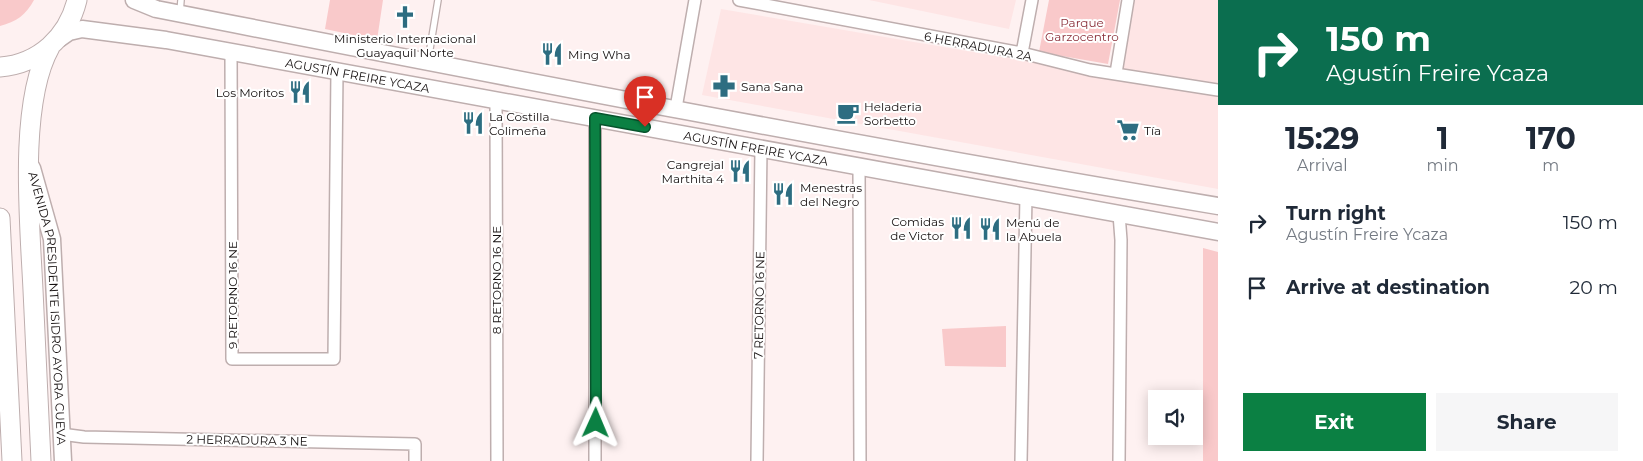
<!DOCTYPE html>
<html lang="en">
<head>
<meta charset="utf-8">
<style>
	body { margin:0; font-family:Montserrat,sans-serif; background:#f6f6f7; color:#1f2937; height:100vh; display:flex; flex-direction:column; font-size:19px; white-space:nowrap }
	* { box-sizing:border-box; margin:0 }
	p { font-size:16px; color:#747a83 }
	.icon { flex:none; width:28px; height:28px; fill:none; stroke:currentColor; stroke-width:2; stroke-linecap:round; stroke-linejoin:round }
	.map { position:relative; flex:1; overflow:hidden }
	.panel { display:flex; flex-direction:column; background:#fff; width:425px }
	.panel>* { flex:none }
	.banner { background:#0b6e4f; color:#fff; overflow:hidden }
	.controls { position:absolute; left:1148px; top:390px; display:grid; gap:10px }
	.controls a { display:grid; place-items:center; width:55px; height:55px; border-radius:0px; background:#fff; box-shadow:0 2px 12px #0003; font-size:25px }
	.pin { position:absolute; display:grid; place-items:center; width:42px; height:42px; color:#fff; margin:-51px -21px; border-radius:50% 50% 50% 0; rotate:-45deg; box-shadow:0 0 5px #0007 }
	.pin .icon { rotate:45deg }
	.me { position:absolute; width:55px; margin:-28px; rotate:1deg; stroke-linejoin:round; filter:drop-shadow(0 0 4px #0008) }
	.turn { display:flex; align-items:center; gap:18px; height:105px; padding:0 25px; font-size:22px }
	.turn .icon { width:65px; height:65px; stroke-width:2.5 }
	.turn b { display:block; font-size:35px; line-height:42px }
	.eta { display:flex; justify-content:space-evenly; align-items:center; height:85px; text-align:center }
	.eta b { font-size:30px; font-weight:700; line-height:35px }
	.action { display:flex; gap:10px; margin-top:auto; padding:10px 25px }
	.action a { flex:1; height:58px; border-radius:0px; background:#0b8043; color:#fff; font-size:20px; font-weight:700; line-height:58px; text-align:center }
	.action a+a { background:#f6f6f7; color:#1f2937 }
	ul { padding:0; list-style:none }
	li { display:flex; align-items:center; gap:15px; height:65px; padding:0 25px }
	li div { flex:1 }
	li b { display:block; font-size:19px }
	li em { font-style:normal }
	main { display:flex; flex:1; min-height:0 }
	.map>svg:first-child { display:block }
	.built { fill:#fee5e5 }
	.green { fill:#f9c9ca }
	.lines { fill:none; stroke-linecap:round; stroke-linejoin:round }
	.lane-casing { stroke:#beaeae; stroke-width:8 }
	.street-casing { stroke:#beaeae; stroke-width:14 }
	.secondary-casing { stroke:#beaeae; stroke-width:19 }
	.primary-casing { stroke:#beaeae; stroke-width:21 }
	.lane { stroke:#fff; stroke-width:5.5 }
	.street { stroke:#fff; stroke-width:11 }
	.secondary { stroke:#fff; stroke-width:16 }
	.primary { stroke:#fff; stroke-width:19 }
	.route-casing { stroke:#07532c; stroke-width:12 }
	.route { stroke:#0b8043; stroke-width:9 }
	.labels { text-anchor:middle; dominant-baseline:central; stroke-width:4; stroke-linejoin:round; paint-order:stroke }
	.park-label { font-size:12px; fill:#8a2f3a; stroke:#fff }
	.poi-label { font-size:12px; fill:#151010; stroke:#fff; text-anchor:start }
	.street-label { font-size:12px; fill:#151010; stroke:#fff }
</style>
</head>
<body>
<main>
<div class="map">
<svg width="1218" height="461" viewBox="0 0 1218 461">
	<rect width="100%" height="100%" fill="#fef1f1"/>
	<path class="built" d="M869,0h147l-7,29z
		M1133,0h85v189l-516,-94 19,-86 397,68z"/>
	<path class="green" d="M0,0h34c-8,15 -18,22 -34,26z
		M330,0h53l-6,40 -52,-11z
		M1049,0h71l-12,64 -69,-12z
		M1203,248l15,4v209h-15z
		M1006,326v41l-61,-1 -3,-37z"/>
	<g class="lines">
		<defs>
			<path id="lane" d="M180,12l1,-12
				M428,61l10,-61"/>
			<path id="street" d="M739,0l283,53 68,17 128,20
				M231,52l1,307h102l3,-288
				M1022,53l10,-53
				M1116,73l12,-73
				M496,100l1,361
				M676,108l19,-108
				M859,166l1,295
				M1119,214l2,26 -2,221
				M61,434l23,3 331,7v17
				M595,461v-343
				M757,461l4,-313
				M1021,461l5,-265"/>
			<g id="secondary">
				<path d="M134,0l22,9c353,69 707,138 1062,197"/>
				<path id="s1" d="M59,39l10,-7 13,-3 84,11 1052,192"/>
				<path id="s2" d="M32,168l20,71 11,222"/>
			</g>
			<path id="primary" d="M0,67c39,-3 68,-30 77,-67
				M0,218l12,243
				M41,461c-3,-57 -5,-114 -8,-171 -3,-65 -15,-186 17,-243"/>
		</defs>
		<use href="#lane" class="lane-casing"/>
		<use href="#street" class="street-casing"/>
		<use href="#secondary" class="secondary-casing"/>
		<use href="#primary" class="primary-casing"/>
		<use href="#lane" class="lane"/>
		<use href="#street" class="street"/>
		<use href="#secondary" class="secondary"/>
		<use href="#primary" class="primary"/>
	</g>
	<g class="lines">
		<defs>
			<path id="route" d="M596,423l-1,-305 50,9"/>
		</defs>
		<use href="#route" class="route-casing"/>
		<use href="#route" class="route"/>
	</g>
	<defs>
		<symbol id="church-bare" viewBox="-9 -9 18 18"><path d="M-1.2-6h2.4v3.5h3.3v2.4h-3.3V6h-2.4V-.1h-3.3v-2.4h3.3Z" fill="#2d6d81" stroke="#fff" stroke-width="2.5" paint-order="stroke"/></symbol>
		<symbol id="restaurant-bare" viewBox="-9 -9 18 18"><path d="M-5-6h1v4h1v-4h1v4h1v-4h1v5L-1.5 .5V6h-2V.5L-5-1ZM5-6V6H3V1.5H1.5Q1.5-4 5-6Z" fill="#2d6d81" stroke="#fff" stroke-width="2.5" paint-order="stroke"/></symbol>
		<symbol id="pharmacy-bare" viewBox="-9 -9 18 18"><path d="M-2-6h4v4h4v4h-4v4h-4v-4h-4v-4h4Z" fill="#2d6d81" stroke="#fff" stroke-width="2.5" paint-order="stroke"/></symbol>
		<symbol id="cafe-bare" viewBox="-9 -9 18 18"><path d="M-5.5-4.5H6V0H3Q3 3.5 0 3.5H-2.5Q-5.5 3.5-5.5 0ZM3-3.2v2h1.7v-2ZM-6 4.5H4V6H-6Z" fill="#2d6d81" stroke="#fff" stroke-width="2.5" paint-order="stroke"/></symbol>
		<symbol id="supermarket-bare" viewBox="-9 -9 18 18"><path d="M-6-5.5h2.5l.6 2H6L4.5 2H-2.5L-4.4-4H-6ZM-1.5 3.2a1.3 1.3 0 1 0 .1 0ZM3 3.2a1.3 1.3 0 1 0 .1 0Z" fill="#2d6d81" stroke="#fff" stroke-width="2.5" paint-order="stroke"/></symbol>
	</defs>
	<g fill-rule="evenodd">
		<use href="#church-bare" x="389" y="1" width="32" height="32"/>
		<use href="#restaurant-bare" x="536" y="38" width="32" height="32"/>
		<use href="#pharmacy-bare" x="708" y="70" width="32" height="32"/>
		<use href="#restaurant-bare" x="284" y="76" width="32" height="32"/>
		<use href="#cafe-bare" x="832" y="97" width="32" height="32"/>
		<use href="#restaurant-bare" x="457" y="107" width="32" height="32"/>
		<use href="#supermarket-bare" x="1112" y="114" width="32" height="32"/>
		<use href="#restaurant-bare" x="724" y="155" width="32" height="32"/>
		<use href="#restaurant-bare" x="767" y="178" width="32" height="32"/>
		<use href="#restaurant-bare" x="945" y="212" width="32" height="32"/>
		<use href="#restaurant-bare" x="974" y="213" width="32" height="32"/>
	</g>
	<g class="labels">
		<g class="park-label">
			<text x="1082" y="22">Parque<tspan x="1082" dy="14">Garzocentro</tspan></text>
		</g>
		<g class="poi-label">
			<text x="405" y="38" text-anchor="middle">Ministerio Internacional<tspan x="405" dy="14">Guayaquil Norte</tspan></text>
			<text x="568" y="54">Ming Wha</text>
			<text x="741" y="86">Sana Sana</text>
			<text x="284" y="92" text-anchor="end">Los Moritos</text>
			<text x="864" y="106">Heladeria<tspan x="864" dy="14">Sorbetto</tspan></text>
			<text x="489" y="116">La Costilla<tspan x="489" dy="14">Colimeña</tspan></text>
			<text x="1144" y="130">Tía</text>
			<text x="724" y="164" text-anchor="end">Cangrejal<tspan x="724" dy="14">Marthita 4</tspan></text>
			<text x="800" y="187">Menestras<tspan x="800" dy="14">del Negro</tspan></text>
			<text x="944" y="221" text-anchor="end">Comidas<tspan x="944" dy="14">de Victor</tspan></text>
			<text x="1006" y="222">Menú de<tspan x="1006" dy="14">la Abuela</tspan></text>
		</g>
		<g class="street-label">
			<text transform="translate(978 46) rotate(11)">6 HERRADURA 2A</text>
			<text stroke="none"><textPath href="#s1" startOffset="305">AGUSTÍN FREIRE YCAZA</textPath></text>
			<text stroke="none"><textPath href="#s1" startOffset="710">AGUSTÍN FREIRE YCAZA</textPath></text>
			<text transform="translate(496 280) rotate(-90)">8 RETORNO 16 NE</text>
			<text transform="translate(232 295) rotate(-90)">9 RETORNO 16 NE</text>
			<text transform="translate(759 305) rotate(-89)">7 RETORNO 16 NE</text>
			<text stroke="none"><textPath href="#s2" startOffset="142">AVENIDA PRESIDENTE ISIDRO AYORA CUEVA</textPath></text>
			<text transform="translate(247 440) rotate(1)">2 HERRADURA 3 NE</text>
		</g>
	</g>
</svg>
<div class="controls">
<a><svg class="icon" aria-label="sound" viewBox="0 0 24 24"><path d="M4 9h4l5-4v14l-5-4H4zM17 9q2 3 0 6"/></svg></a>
</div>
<div class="pin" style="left:645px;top:127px;background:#d93025"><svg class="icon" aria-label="arrive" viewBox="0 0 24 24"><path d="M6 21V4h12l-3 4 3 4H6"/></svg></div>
<svg class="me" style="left:596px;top:423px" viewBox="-20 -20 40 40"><path d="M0-17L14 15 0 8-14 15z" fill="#0b8043" stroke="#fff" stroke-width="4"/></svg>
</div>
<section class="panel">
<div class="banner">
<div class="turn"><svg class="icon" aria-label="right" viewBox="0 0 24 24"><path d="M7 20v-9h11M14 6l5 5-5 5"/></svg><div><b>150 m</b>Agustín Freire Ycaza</div></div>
</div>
<div class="eta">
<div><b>15:29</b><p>Arrival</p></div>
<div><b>1</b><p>min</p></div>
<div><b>170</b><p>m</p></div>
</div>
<ul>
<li><svg class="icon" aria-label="right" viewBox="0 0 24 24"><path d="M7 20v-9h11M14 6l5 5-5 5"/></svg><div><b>Turn right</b><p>Agustín Freire Ycaza</p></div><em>150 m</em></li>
<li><svg class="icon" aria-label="arrive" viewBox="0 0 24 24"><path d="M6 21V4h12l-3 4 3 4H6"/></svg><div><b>Arrive at destination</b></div><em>20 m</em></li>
</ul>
<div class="action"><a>Exit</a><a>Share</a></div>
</section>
</main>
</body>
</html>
